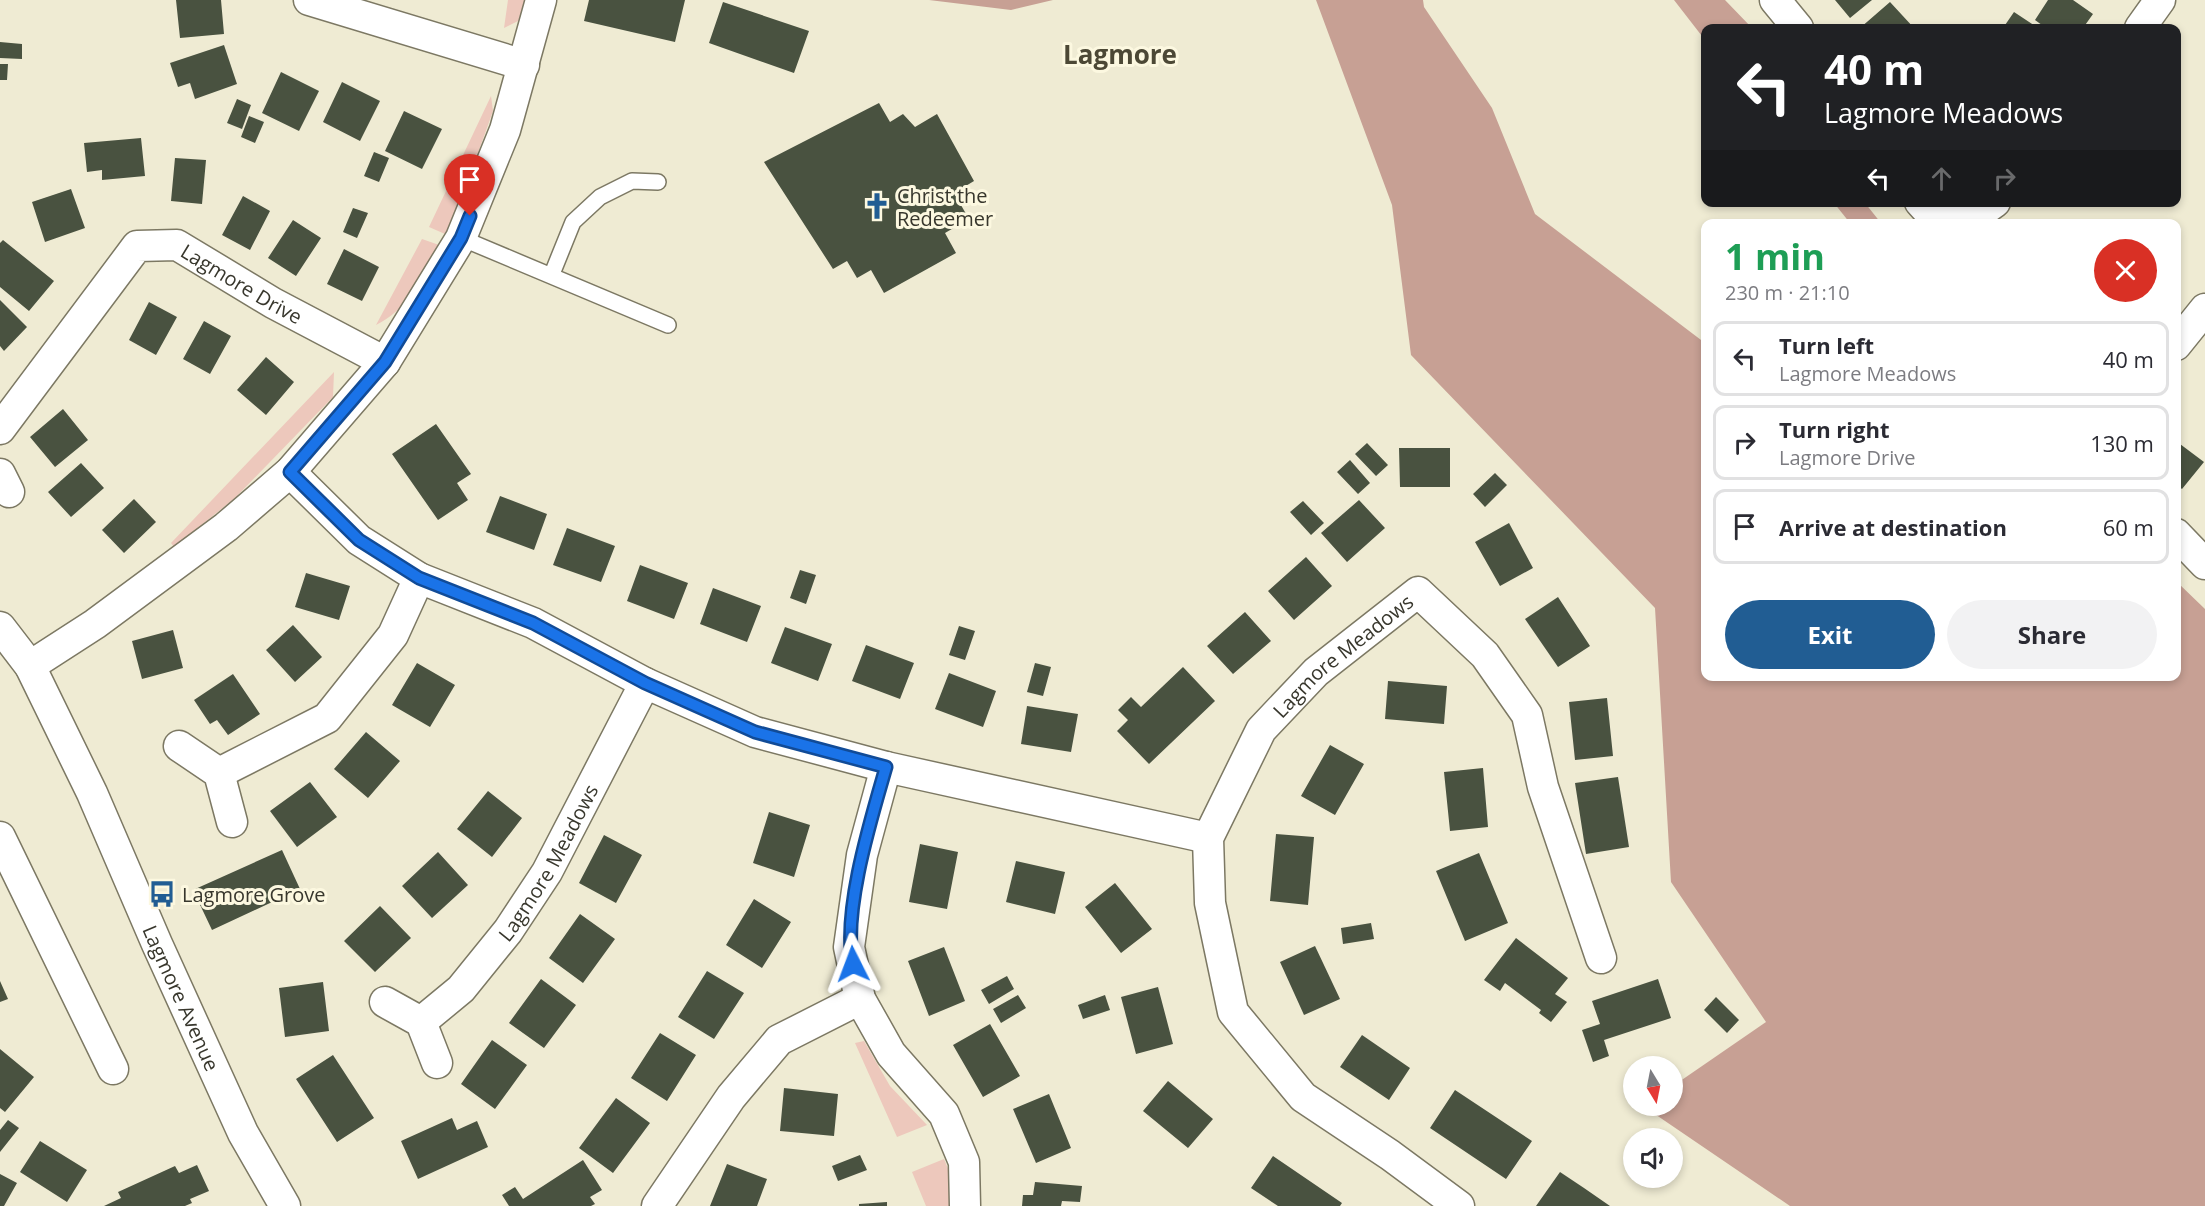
<!DOCTYPE html>
<html lang="en">
<head>
<meta charset="utf-8">
<style>
	body { margin:0; font-family:"Open Sans",sans-serif; background:#f2f2f3; color:#2b2b33; height:100vh; display:flex; flex-direction:column; font-size:22px; white-space:nowrap }
	* { box-sizing:border-box; margin:0 }
	p { font-size:20px; color:#7c7c81 }
	.icon { flex:none; width:33px; height:33px; fill:none; stroke:currentColor; stroke-width:2; stroke-linecap:round; stroke-linejoin:round }
	.map { position:relative; flex:1; overflow:hidden }
	.panel { position:absolute; left:1701px; top:219px; width:480px; height:462px; display:flex; flex-direction:column; background:#fff; border-radius:12px; box-shadow:0 3px 9px #0003 }
	.panel>* { flex:none }
	.hud { position:absolute; left:1701px; top:24px; width:480px; height:183px; border-radius:12px; box-shadow:0 3px 9px #0003; background:#202124; color:#fff; overflow:hidden }
	.needle { width:39px; rotate:170deg }
	.buttons { position:absolute; left:1623px; top:1056px; display:grid; gap:12px }
	.buttons a { display:grid; place-items:center; width:60px; height:60px; border-radius:50%; background:#fff; box-shadow:0 3px 9px #0003; font-size:30px }
	.pin { position:absolute; display:grid; place-items:center; width:51px; height:51px; color:#fff; margin:-62px -26px; border-radius:50% 50% 50% 0; rotate:-45deg; box-shadow:0 0 6px #0007 }
	.pin .icon { rotate:45deg }
	.me { position:absolute; width:66px; margin:-33px; rotate:357deg; stroke-linejoin:round; filter:drop-shadow(0 0 4px #0008) }
	.turn { display:flex; align-items:center; gap:21px; height:126px; padding:0 24px; font-size:27px }
	.turn .icon { width:78px; height:78px; stroke-width:2.5 }
	.turn b { display:block; font-size:42px; line-height:51px }
	.lanes { display:flex; align-items:center; height:57px; padding:0 24px; background:#0003; justify-content:center; gap:30px; direction:ltr }
	.lanes .off { opacity:.35 }
	.round { display:grid; place-items:center; flex:none; width:63px; height:63px; border-radius:32px; background:#f2f2f3 }
	.head { display:flex; align-items:center; justify-content:space-between; height:102px; padding:0 24px }
	h1 { font-size:36px; font-weight:700; line-height:45px; color:#1e9e55 }
	.primary-button { display:flex; gap:12px; margin-top:auto; padding:12px 24px }
	.primary-button a { flex:1; height:69px; border-radius:36px; background:#215d93; color:#fff; font-size:24px; font-weight:700; line-height:69px; text-align:center }
	.primary-button a+a { background:#f2f2f3; color:#2b2b33 }
	ul { padding:0; list-style:none }
	li { display:flex; align-items:center; gap:18px; height:75px; margin:0 12px 9px; padding:0 12px; border:3px solid #e1e1e2; border-radius:12px }
	li div { flex:1 }
	li b { display:block; font-size:22px }
	li em { font-style:normal }
	.map>svg:first-child { display:block }
	.green { fill:#edc8bc }
	.forest { fill:#c7a094 }
	.building { fill:#495240 }
	.lines { fill:none; stroke-linecap:round; stroke-linejoin:round }
	.service-casing { stroke:#7c7863; stroke-width:18 }
	.minor-casing { stroke:#7c7863; stroke-width:33 }
	.service { stroke:#fff; stroke-width:15 }
	.minor { stroke:#fff; stroke-width:30 }
	.route-casing { stroke:#114b97; stroke-width:15 }
	.route { stroke:#1a73e8; stroke-width:10 }
	.labels { text-anchor:middle; dominant-baseline:central; stroke-width:6; stroke-linejoin:round; paint-order:stroke }
	.poi-label { font-size:20px; fill:#38372d; stroke:#fcf8e0; text-anchor:start }
	.street-label { font-size:20px; fill:#38372d; stroke:#fcf8e0 }
	.district-label { font-size:26px; font-weight:bold; fill:#4c4835; stroke:#fcf8e0 }
</style>
</head>
<body>
<div class="map">
<svg width="2205" height="1206" viewBox="0 0 2205 1206">
	<rect width="100%" height="100%" fill="#efebd3"/>
	<path class="green" d="M508,0h18l-8,21 -14,7z
		M491,96l2,15 -39,109 -9,14 -16,-7z
		M422,239l17,6c-17,32 -29,63 -63,80z
		M334,372l-1,25 -98,101 -61,49 -3,-4z
		M864,1041l26,45 37,39 -30,12 -42,-94z
		M944,1159l5,12 3,35h-26l-14,-34z"/>
	<path class="forest" d="M929,0h124l-42,10z
		M1316,0h107l1,7 68,101 43,106 170,129 1,333h470l1,-94 28,27v597h-415l-147,-100h29l1,-20 93,-64 -95,-140 -16,-274 -244,-253 -19,-150z
		M1674,0h51l27,28h-46l-1,12z
		M1834,203h31l16,20h-31z"/>
	<path class="building" d="M176,0h45l3,34 -44,4z
		M589,0h96l-10,42 -91,-21z
		M1835,0h37l-22,18z
		M2048,0h25l20,14 -10,14h-37l-11,-8z
		M723,2l86,29 -15,42 -85,-30z
		M1890,2l24,26h-54z
		M2014,12l24,16h-35z
		M0,42l22,2v15l-22,-1z
		M224,45l13,39 -42,15 -5,-16 -12,4 -8,-24z
		M0,64h8l-1,16h-7z
		M281,72l38,19 -20,40 -37,-18z
		M342,82l38,19 -20,40 -37,-19z
		M237,99l14,6 -9,24 -15,-6z
		M879,103l11,19 13,-8 12,13 22,-13 37,67 -20,12 15,26 -24,14 11,20 -72,40 -13,-23 -14,8 -10,-17 -14,8 -69,-107z
		M404,111l38,18 -20,40 -37,-18z
		M249,116l15,6 -9,21 -14,-6z
		M141,138l4,38 -43,4v-10l-15,2 -3,-29z
		M374,152l15,6 -10,24 -15,-6z
		M175,158l31,2 -4,44 -31,-3z
		M71,189l14,39 -40,14 -13,-40z
		M243,196l27,15 -20,39 -28,-15z
		M353,208l15,5 -11,25 -14,-6z
		M293,220l28,18 -25,38 -28,-18z
		M3,240l51,41 -25,30 -29,-24v-44z
		M344,249l35,18 -17,34 -35,-17z
		M0,300l27,27 -23,24 -4,-5z
		M149,302l28,15 -21,38 -27,-15z
		M204,321l27,15 -21,38 -27,-15z
		M266,357l28,25 -28,33 -29,-25z
		M63,409l25,31 -33,27 -25,-30z
		M436,424l35,50 -14,9 11,17 -30,20 -46,-66z
		M2176,441l28,21 -22,27 -6,-5z
		M1367,443l21,22 -12,11 -21,-22z
		M1399,448h51v39h-50z
		M1350,460l20,23 -12,11 -21,-22z
		M81,463l23,25 -33,29 -23,-25z
		M1495,473l12,12 -22,22 -12,-13z
		M500,496l47,18 -13,36 -48,-18z
		M134,499l22,23 -32,31 -22,-23z
		M1359,500l26,28 -38,34 -26,-29z
		M1303,501l21,22 -13,12 -21,-23z
		M1509,523l24,45 -33,18 -25,-44z
		M567,528l48,18 -14,36 -48,-17z
		M1306,557l26,29 -38,34 -26,-29z
		M640,565l48,18 -14,36 -47,-18z
		M800,570l16,5 -10,29 -16,-6z
		M306,573l44,13 -11,34 -44,-13z
		M713,588l48,18 -14,36 -47,-18z
		M1558,597l32,49 -32,21 -33,-48z
		M1245,612l26,29 -38,33 -26,-28z
		M293,625l29,32 -27,25 -29,-32z
		M959,626l16,5 -10,29 -16,-5z
		M785,627l47,17 -14,37 -47,-18z
		M173,630l10,38 -41,11 -10,-38z
		M866,645l48,18 -14,36 -48,-18z
		M417,663l38,22 -25,42 -38,-22z
		M1035,663l16,4 -8,29 -16,-4z
		M1183,667l32,34 -66,63 -32,-33 11,-11 -10,-10 13,-13 10,10z
		M949,673l47,18 -13,36 -48,-18z
		M233,674l27,40 -32,21 -11,-15 -7,4 -16,-24z
		M1388,681l59,5 -3,38 -59,-5z
		M1607,698l6,58 -38,4 -6,-58z
		M1027,706l51,8 -7,38 -50,-8z
		M366,732l34,29 -32,37 -34,-29z
		M1330,745l34,19 -29,51 -34,-19z
		M1483,768l5,59 -38,4 -6,-59z
		M1618,777l11,70 -43,7 -11,-71z
		M310,782l27,35 -40,30 -27,-36z
		M488,791l34,27 -30,39 -35,-28z
		M769,812l41,13 -16,52 -41,-14z
		M1276,834l38,3 -6,68 -38,-4z
		M604,835l38,20 -26,48 -37,-20z
		M920,844l38,8 -11,57 -38,-7z
		M282,850l18,39 -88,41 -19,-40z
		M438,852l30,33 -36,33 -30,-32z
		M1479,853l29,70 -43,18 -29,-70z
		M1016,861l49,11 -10,42 -49,-12z
		M1115,883l37,46 -31,24 -36,-46z
		M754,899l37,23 -29,46 -36,-23z
		M380,906l31,32 -36,34 -31,-31z
		M580,914l35,25 -32,44 -34,-25z
		M1371,923l3,16 -31,5 -2,-16z
		M1516,938l52,40 -13,16 12,8 -16,20 -12,-9 2,-3 -36,-27 -5,8 -16,-11z
		M1315,946l25,53 -36,16 -24,-53z
		M944,947l21,54 -36,15 -21,-55z
		M707,971l37,22 -30,46 -36,-22z
		M1007,976l7,13 -25,15 -8,-14z
		M541,979l35,26 -32,43 -35,-25z
		M1658,979l13,39 -67,22 5,16 -16,6 -11,-32 18,-6 -8,-23z
		M0,981l8,18 -8,3z
		M323,982l6,49 -44,6 -6,-49z
		M1158,987l15,57 -37,10 -15,-57z
		M1018,995l8,13 -25,15 -8,-14z
		M1105,995l5,15 -27,9 -5,-14z
		M1716,997l23,23 -12,13 -23,-23z
		M990,1024l30,52 -37,21 -30,-52z
		M660,1033l36,22 -29,46 -36,-23z
		M1362,1035l48,33 -21,32 -49,-33z
		M492,1040l35,25 -32,44 -34,-25z
		M0,1049l34,28 -29,35 -5,-4z
		M333,1055l41,63 -37,24 -41,-63z
		M1168,1081l45,38 -25,29 -45,-37z
		M784,1088l54,6 -4,42 -54,-5z
		M1455,1090l77,51 -26,38 -76,-51z
		M1049,1094l22,54 -35,15 -23,-54z
		M616,1098l34,25 -37,50 -34,-25z
		M452,1118l5,12 20,-9 11,26 -70,32 -17,-38z
		M8,1120l11,8 -19,24v-22z
		M40,1141l47,29 -20,32 -47,-30z
		M860,1155l7,15 -29,11 -6,-15z
		M1273,1156l69,47 -2,3h-62l-27,-18z
		M583,1160l19,30 -12,7 5,7 -4,2h-82l-7,-11 13,-8 8,12z
		M727,1164l40,15 -10,27h-47z
		M197,1165l12,26 -19,8 2,4 -7,3h-81l17,-8 -3,-6 57,-26 4,7z
		M1560,1172l24,16 26,18h-74z
		M0,1174l17,9 -13,23h-4z
		M1035,1182l47,4 -2,16 -18,-1 -1,5h-39l1,-11h10z
		M887,1202v4h-28v-2z"/>
	<g class="lines">
		<defs>
			<path id="service" d="M461,238l207,87
				M552,274l21,-52 27,-25 32,-16 26,1"/>
			<g id="minor">
				<path d="M309,0l215,65"/>
				<path d="M1775,0l23,28"/>
				<path d="M2140,28l20,-28"/>
				<path d="M1920,202l17,19 33,-1 25,-18"/>
				<path d="M2176,345l29,-36"/>
				<path id="s1" d="M0,429l137,-183 40,-1 96,58 112,59"/>
				<path d="M290,472l69,68 60,38 114,45 112,60 110,49 131,35 322,71"/>
				<path d="M0,474l9,18"/>
				<path d="M2176,534l29,30"/>
				<path id="s2" d="M0,627l30,39 62,127 65,151 86,189 42,73"/>
				<path d="M30,666l65,-42 131,-97 64,-55 95,-110 76,-124 44,-108 36,-130"/>
				<path d="M179,746l40,27 13,49"/>
				<path d="M886,767l-24,88 -13,92 11,52 31,55 53,60 20,48 1,44"/>
				<path d="M219,773l108,-55 66,-83 26,-57"/>
				<path d="M0,837l113,232"/>
				<path d="M385,1002l36,20 16,41"/>
				<path id="s3" d="M421,1022l40,-33 47,-58 39,-59 98,-189"/>
				<path d="M657,1206l74,-109 48,-57 81,-41"/>
				<path id="s4" d="M1459,1206l-69,-51 -87,-58 -70,-85 -23,-109 -2,-65 53,-108 55,-58 102,-80 67,63 42,60 16,72 58,171"/>
			</g>
		</defs>
		<use href="#service" class="service-casing"/>
		<use href="#minor" class="minor-casing"/>
		<use href="#service" class="service"/>
		<use href="#minor" class="minor"/>
	</g>
	<g class="lines">
		<defs>
			<path id="route" d="M470,216l-9,22 -76,124 -95,110 69,68 60,38 114,45 112,60 110,49 131,35c-15,52 -44,145 -33,197"/>
		</defs>
		<use href="#route" class="route-casing"/>
		<use href="#route" class="route"/>
	</g>
	<defs>
		<symbol id="church-bare" viewBox="-9 -9 18 18"><path d="M-1.2-6h2.4v3.5h3.3v2.4h-3.3V6h-2.4V-.1h-3.3v-2.4h3.3Z" fill="#215d93" stroke="#fcf8e0" stroke-width="2.5" paint-order="stroke"/></symbol>
		<symbol id="bus-bare" viewBox="-9 -9 18 18"><path d="M-5-6H5V4H4V6H2V4H-2V6H-4V4H-5ZM-3.5-4V0h7V-4ZM-3.5 1.2v1.5H-2V1.2ZM2 1.2v1.5H3.5V1.2Z" fill="#215d93" stroke="#fcf8e0" stroke-width="2.5" paint-order="stroke"/></symbol>
	</defs>
	<g fill-rule="evenodd">
		<use href="#church-bare" x="858" y="187" width="38" height="38"/>
		<use href="#bus-bare" x="143" y="875" width="38" height="38"/>
	</g>
	<g class="labels">
		<g class="poi-label">
			<text x="897" y="195">Christ the<tspan x="897" dy="23">Redeemer</tspan></text>
			<text x="182" y="894">Lagmore Grove</text>
		</g>
		<g class="street-label">
			<text stroke="none"><textPath href="#s1" startOffset="344">Lagmore Drive</textPath></text>
			<text stroke="none"><textPath href="#s4" startOffset="708">Lagmore Meadows</textPath></text>
			<text stroke="none"><textPath href="#s3" startOffset="206">Lagmore Meadows</textPath></text>
			<text stroke="none"><textPath href="#s2" startOffset="414">Lagmore Avenue</textPath></text>
		</g>
		<g class="district-label">
			<text x="1120" y="54">Lagmore</text>
		</g>
	</g>
</svg>
<div class="buttons">
<a><svg class="needle" viewBox="-14 -14 28 28"><path d="M0-13l5 13h-10z" fill="#e53935"/><path d="M0 13l5-13h-10z" fill="#7c7c81"/></svg></a>
<a><svg class="icon" aria-label="sound" viewBox="0 0 24 24"><path d="M4 9h4l5-4v14l-5-4H4zM17 9q2 3 0 6"/></svg></a>
</div>
<div class="pin" style="left:470px;top:216px;background:#d93025"><svg class="icon" aria-label="arrive" viewBox="0 0 24 24"><path d="M6 21V4h12l-3 4 3 4H6"/></svg></div>
<svg class="me" style="left:853px;top:964px" viewBox="-20 -20 40 40"><path d="M0-17L14 15 0 8-14 15z" fill="#1a73e8" stroke="#fff" stroke-width="4"/></svg>
<div class="hud">
<div class="turn"><svg class="icon" aria-label="left" viewBox="0 0 24 24"><path d="M17 20v-9H6M10 6l-5 5 5 5"/></svg><div><b>40 m</b>Lagmore Meadows</div></div>
<div class="lanes"><svg class="icon" aria-label="left" viewBox="0 0 24 24"><path d="M17 20v-9H6M10 6l-5 5 5 5"/></svg><svg class="icon off" aria-label="ahead" viewBox="0 0 24 24"><path d="M12 20V5M6 11l6-6 6 6"/></svg><svg class="icon off" aria-label="right" viewBox="0 0 24 24"><path d="M7 20v-9h11M14 6l5 5-5 5"/></svg></div>
</div>
<section class="panel">
<div class="head"><div><h1>1 min</h1><p>230 m · 21:10</p></div><a class="round" style="background:#d93025;color:#fff"><svg class="icon" aria-label="close" viewBox="0 0 24 24"><path d="M6 6l12 12M18 6L6 18"/></svg></a></div>
<ul>
<li><svg class="icon" aria-label="left" viewBox="0 0 24 24"><path d="M17 20v-9H6M10 6l-5 5 5 5"/></svg><div><b>Turn left</b><p>Lagmore Meadows</p></div><em>40 m</em></li>
<li><svg class="icon" aria-label="right" viewBox="0 0 24 24"><path d="M7 20v-9h11M14 6l5 5-5 5"/></svg><div><b>Turn right</b><p>Lagmore Drive</p></div><em>130 m</em></li>
<li><svg class="icon" aria-label="arrive" viewBox="0 0 24 24"><path d="M6 21V4h12l-3 4 3 4H6"/></svg><div><b>Arrive at destination</b></div><em>60 m</em></li>
</ul>
<div class="primary-button"><a>Exit</a><a>Share</a></div>
</section>
</div>
</body>
</html>
